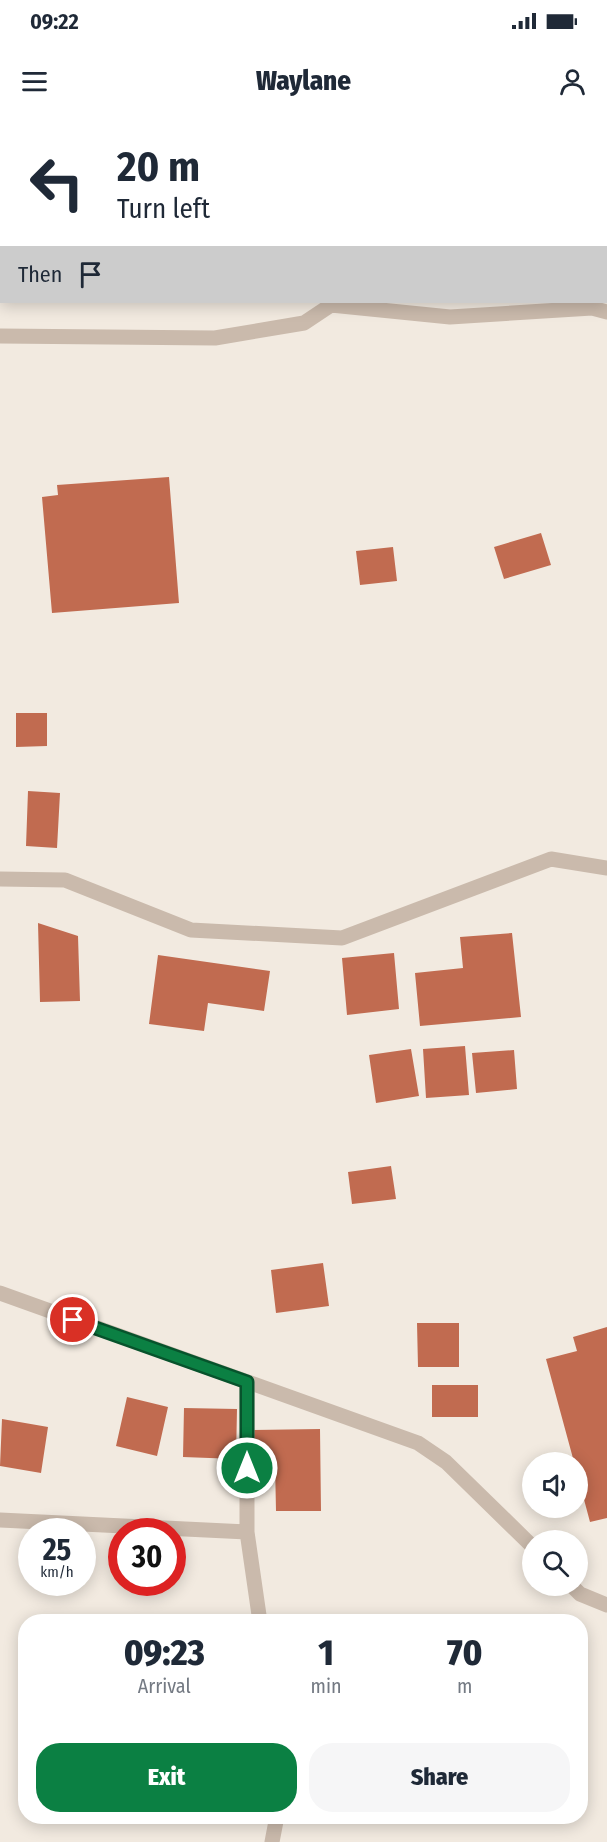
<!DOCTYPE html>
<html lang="en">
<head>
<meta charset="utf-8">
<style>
	body { margin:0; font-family:"Fira Sans Condensed",sans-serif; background:#f6f6f7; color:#1f2937; height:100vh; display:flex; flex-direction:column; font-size:22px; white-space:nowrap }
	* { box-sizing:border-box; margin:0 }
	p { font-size:20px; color:#747a83 }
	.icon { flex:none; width:33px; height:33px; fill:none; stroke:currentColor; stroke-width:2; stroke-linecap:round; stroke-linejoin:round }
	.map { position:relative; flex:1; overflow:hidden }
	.sheet { position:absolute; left:18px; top:1494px; width:570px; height:210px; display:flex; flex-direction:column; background:#fff; border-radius:24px; box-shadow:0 3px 15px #0003 }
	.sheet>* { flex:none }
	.guide { position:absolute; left:0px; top:0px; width:608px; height:183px; box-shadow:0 3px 15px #0003; background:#fff; color:#1f2937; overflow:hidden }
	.controls { position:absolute; left:522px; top:1332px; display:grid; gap:12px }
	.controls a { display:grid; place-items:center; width:66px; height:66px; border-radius:50%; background:#fff; box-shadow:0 3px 15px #0003; font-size:30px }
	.speed { position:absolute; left:18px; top:1398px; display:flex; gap:12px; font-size:30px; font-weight:700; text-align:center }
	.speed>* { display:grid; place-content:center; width:78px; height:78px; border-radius:50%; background:#fff; box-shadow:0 3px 15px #0003; line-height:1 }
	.speed small { font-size:15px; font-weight:400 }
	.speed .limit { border:9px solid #d22; background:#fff; color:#111 }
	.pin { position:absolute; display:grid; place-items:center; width:51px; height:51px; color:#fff; margin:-26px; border:3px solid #fff; border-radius:50%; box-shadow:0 2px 6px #0007 }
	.me { position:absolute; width:66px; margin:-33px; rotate:0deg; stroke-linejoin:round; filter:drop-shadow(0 0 4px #0008) }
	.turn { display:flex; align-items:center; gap:21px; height:126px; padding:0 18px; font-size:27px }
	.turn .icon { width:78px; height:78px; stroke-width:2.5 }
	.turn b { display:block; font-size:42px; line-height:51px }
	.then { display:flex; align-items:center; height:57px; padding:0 18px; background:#0003; gap:12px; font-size:22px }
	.eta { display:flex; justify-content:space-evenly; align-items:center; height:102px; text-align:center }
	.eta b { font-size:36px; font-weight:800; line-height:42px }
	.cta { display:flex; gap:12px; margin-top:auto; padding:12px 18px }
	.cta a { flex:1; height:69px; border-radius:24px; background:#0b8043; color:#fff; font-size:24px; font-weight:800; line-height:69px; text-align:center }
	.cta a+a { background:#f6f6f7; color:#1f2937 }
	.status { display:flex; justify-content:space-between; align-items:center; height:42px; padding:0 30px; background:#fff; direction:ltr }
	.status svg { height:16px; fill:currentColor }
	header { display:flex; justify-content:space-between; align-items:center; height:78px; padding:0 18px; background:#fff; font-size:27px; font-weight:800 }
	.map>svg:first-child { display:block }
	.building { fill:#c16b50 }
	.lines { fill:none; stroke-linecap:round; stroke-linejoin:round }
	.minor { stroke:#cabaac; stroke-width:15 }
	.route-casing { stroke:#07532c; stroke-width:15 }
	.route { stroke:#0b8043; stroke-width:10 }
</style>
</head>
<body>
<div class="status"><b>09:22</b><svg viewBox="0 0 49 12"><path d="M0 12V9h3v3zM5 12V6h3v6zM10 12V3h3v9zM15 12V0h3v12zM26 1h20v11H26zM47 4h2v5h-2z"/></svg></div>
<header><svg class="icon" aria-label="menu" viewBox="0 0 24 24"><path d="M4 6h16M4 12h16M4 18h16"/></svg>Waylane<svg class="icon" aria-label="person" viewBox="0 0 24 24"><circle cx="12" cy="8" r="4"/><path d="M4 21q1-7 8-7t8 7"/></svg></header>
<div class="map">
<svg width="607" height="1722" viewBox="0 0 607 1722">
	<rect width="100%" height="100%" fill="#f2eae0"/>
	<path class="building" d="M169,357l10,126 -127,10 -10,-116 16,-2 -1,-10z
		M541,413l10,32 -47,14 -10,-32z
		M393,427l4,34 -37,4 -4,-34z
		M16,593h31v33l-31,1z
		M28,671l32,2 -3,55 -31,-2z
		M38,803l40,13 2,65 -40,1z
		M512,813l9,84 -101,9 -5,-53 48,-5 -3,-31z
		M394,833l5,56 -52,6 -5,-57z
		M158,835l112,16 -6,40 -56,-8 -4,28 -55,-7z
		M465,926l4,49 -43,3 -3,-49z
		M411,929l8,47 -43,7 -7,-48z
		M514,930l3,39 -41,4 -4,-40z
		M391,1046l5,33 -44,5 -4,-32z
		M323,1143l6,43 -53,7 -5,-43z
		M417,1203h42v44h-41z
		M607,1207v191l-17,4 -12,-45v-15h-4l-28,-103 31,-8 -4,-14z
		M432,1265h46v32h-46z
		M127,1277l41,10 -11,49 -41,-10z
		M184,1288l53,1 -1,50 -53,-2z
		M2,1299l46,8 -7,46 -41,-7z
		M320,1309l1,82h-45l-1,-48h-23v-33z"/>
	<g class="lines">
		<path class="minor" d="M341,2v-2
			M331,185l119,12 142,-9 15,4
			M0,216l215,2 89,-15 27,-18 1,-3
			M0,759l65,1 126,50 151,8 209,-79 56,9
			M0,1173l418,150 28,19 86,84
			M247,1262v150l13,90
			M0,1400l247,12
			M572,1466l8,8 27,11
			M272,1722l5,-26"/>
	</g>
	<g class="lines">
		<defs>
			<path id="route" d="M73,1200l174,62v86"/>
		</defs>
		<use href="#route" class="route-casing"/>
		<use href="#route" class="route"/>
	</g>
</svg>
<div class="controls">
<a><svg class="icon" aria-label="sound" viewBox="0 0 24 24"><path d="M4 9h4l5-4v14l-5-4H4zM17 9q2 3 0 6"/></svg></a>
<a><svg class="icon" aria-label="search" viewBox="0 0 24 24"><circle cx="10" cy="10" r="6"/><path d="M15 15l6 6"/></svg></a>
</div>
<div class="speed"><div>25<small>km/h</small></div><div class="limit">30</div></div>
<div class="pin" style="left:73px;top:1200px;background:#d93025"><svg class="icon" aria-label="arrive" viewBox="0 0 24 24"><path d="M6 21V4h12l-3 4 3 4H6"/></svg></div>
<svg class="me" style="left:247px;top:1348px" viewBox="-20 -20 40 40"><circle r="17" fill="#0b8043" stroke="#fff" stroke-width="3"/><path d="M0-11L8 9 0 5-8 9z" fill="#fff"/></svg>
<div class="guide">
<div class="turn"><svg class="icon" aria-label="left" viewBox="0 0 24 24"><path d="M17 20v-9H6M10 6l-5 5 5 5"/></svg><div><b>20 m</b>Turn left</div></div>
<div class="then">Then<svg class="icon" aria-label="arrive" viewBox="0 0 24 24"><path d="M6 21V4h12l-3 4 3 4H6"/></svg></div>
</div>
<section class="sheet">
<div class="eta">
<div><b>09:23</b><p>Arrival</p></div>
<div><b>1</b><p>min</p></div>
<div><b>70</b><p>m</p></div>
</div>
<div class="cta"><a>Exit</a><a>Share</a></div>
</section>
</div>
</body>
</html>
